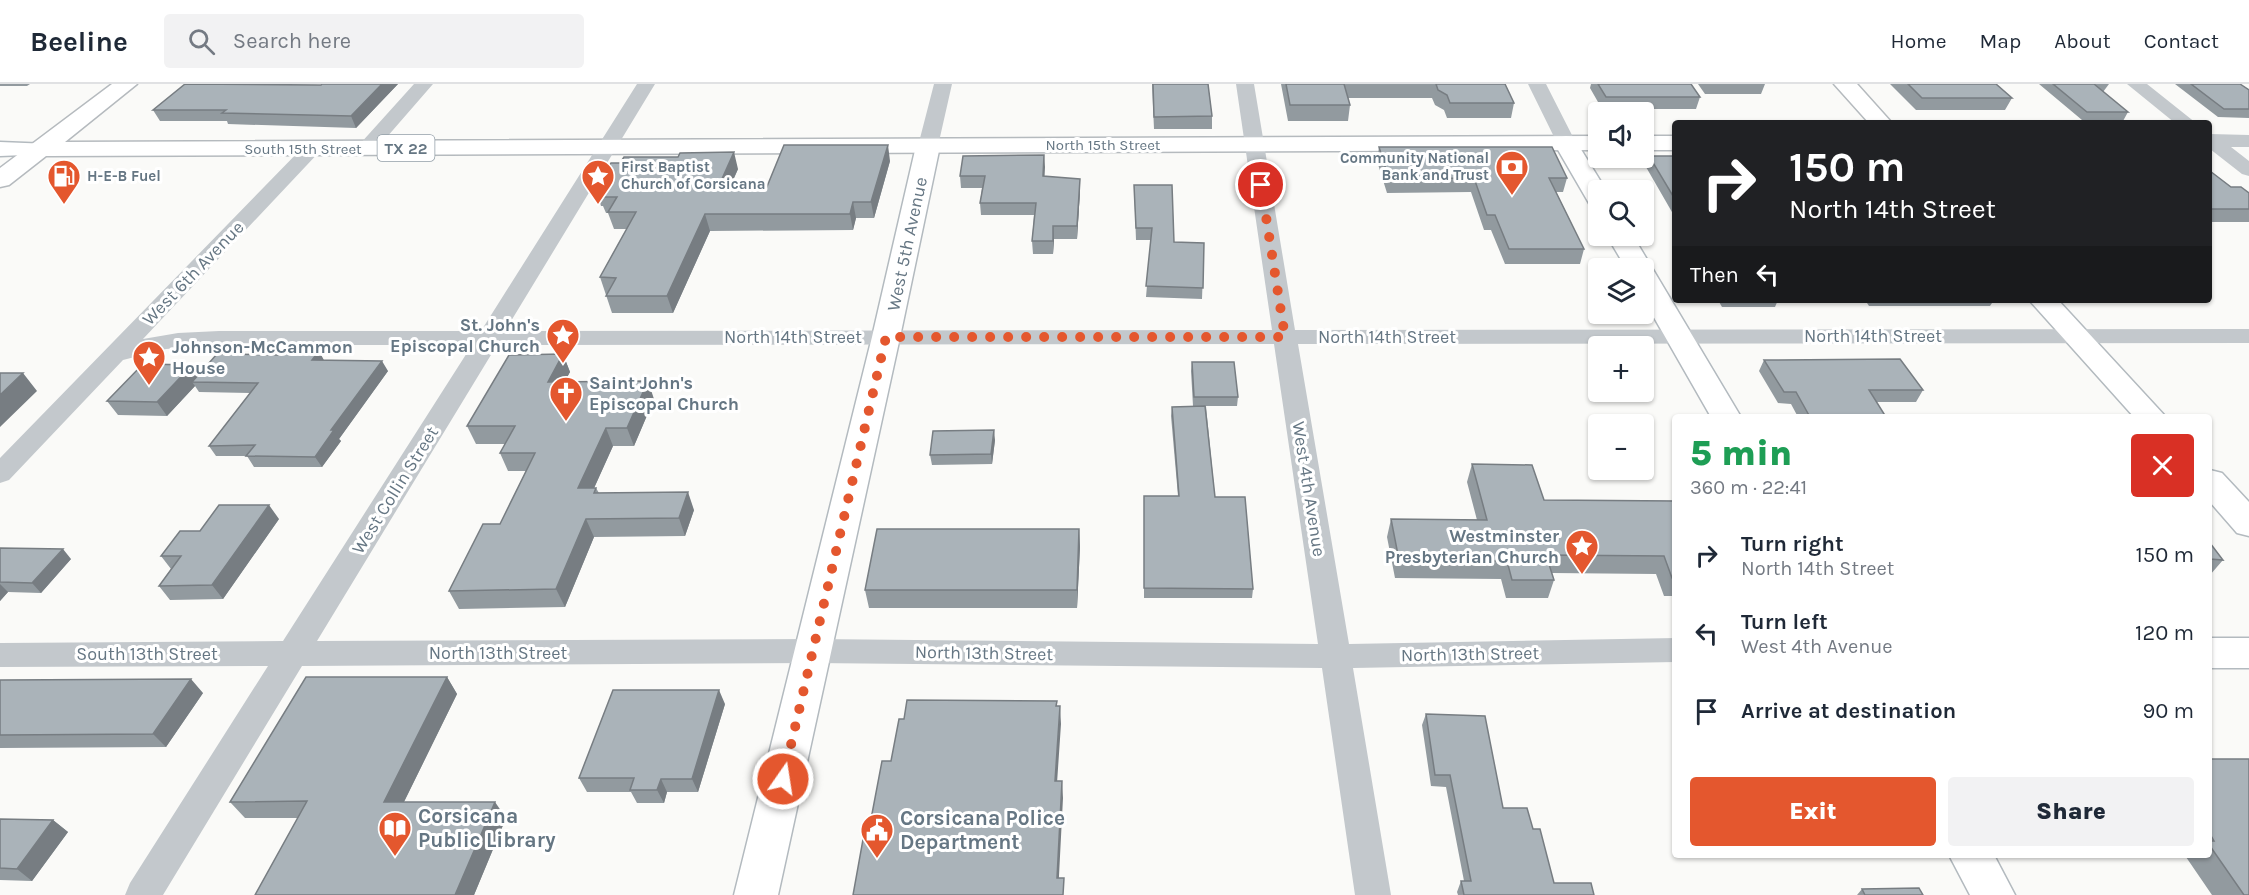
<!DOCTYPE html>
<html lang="en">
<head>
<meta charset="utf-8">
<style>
	body { margin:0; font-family:Karla,sans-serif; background:#f2f2f3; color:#1f2937; height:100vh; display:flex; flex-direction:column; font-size:22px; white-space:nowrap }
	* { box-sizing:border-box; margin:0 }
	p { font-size:20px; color:#747a83 }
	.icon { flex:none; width:33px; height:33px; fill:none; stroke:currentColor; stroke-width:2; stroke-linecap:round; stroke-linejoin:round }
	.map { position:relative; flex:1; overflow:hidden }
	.drawer { position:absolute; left:1672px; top:330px; width:540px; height:444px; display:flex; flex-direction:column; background:#fff; border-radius:6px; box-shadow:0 2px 4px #0004 }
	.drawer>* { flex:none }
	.hud { position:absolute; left:1672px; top:36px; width:540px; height:183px; border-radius:6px; box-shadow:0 2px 4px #0004; background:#202124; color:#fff; overflow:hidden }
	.fabs { position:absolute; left:1588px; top:18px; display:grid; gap:12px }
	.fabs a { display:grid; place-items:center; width:66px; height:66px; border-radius:6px; background:#fff; box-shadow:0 2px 4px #0004; font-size:30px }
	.pin { position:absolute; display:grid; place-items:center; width:51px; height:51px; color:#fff; margin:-26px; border:3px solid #fff; border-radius:50%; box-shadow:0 2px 6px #0007 }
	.me { position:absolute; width:66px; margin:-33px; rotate:13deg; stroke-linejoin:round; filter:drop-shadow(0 0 4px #0008) }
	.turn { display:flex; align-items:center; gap:21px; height:126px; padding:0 18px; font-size:27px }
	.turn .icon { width:78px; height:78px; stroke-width:2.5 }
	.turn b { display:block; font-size:42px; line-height:51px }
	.then { display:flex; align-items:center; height:57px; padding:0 18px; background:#0003; gap:12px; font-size:22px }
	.round { display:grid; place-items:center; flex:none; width:63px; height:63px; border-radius:6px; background:#f2f2f3 }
	.headline { display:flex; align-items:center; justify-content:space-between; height:102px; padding:0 18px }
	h1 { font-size:36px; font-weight:800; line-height:45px; color:#1e9e55 }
	.primary-button { display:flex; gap:12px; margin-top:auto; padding:12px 18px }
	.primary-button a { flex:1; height:69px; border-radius:6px; background:#e4572e; color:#fff; font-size:24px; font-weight:800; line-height:69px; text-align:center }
	.primary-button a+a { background:#f2f2f3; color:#1f2937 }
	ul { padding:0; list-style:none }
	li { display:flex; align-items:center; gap:18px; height:78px; padding:0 18px }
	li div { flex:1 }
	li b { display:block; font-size:22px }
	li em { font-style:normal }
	header { display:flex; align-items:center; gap:36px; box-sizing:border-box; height:84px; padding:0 30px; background:#fff; border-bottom:2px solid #e0e1e3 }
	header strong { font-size:28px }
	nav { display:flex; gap:33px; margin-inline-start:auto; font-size:21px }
	.search { width:420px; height:54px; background:#f2f2f3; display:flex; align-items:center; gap:15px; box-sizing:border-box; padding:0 21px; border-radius:6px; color:#747a83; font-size:22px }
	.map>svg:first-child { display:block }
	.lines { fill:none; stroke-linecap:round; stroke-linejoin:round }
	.secondary-casing { stroke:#b3babf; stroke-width:3 }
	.primary-casing { stroke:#b5babe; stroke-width:3 }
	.street { fill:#c3c8cc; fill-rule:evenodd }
	.secondary { fill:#fff; fill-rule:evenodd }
	.primary { fill:#fff; fill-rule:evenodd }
	.wall { fill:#929a9f }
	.shaded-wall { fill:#777d82 }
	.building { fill:#aab3b9; stroke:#777d82; stroke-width:1.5 }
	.route { stroke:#e4572e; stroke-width:10; stroke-dasharray:0 18 }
	.labels { text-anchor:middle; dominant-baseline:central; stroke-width:6; stroke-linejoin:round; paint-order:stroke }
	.far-street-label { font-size:15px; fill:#657683; stroke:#fff }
	.far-poi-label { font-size:15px; font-weight:bold; fill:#657683; stroke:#fff; text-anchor:start }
	.shield { fill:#fff; stroke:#939fa8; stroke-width:1.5 }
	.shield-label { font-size:16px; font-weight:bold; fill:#657683 }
	.street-label { font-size:18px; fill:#657683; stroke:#fff }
	.poi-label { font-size:18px; font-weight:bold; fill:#657683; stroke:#fff; text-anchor:end }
	.near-poi-label { font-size:21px; font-weight:bold; fill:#657683; stroke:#fff; text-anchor:start }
</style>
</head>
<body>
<header>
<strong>Beeline</strong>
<div class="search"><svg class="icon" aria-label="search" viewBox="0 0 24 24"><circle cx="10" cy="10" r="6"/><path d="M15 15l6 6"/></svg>Search here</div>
<nav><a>Home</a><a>Map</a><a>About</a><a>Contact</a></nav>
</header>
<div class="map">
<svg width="2249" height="811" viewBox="0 0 2249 811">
	<rect width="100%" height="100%" fill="#fafaf8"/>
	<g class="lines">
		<defs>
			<path id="secondary" d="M1566,52l8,2 32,52h-7v17l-9,-2 -36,-62 4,-5z
				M928,55l8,2 4,5 -40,191 -122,558h-44l138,-558 44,-191 4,-5z
				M0,58l50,2 4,5 -4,5 -50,2z
				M1607,152h26l108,181h-30l-67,-117v-32h-18z
				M2029,216h29l108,117h-32z
				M2210,386l12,3 27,29v34l-12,-3 -27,-31z
				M2210,554h39v30h-39z
				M1949,771h45l21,40h-45z"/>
			<path id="primary" d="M112,0h25l-72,58 1534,-6v14l-1553,6 -37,29 -9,2v-19z
				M1834,0h23l35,39h-23z
				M1644,52h32v14h-32z"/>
		</defs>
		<use href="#secondary" class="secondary-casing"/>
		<use href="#primary" class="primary-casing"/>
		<path class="street" d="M414,0h19l-60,69h-14l-3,-4 3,-4z
			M637,0h18l-150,247 767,-1 -36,-246h18l41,246 954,-1v14l-951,1 51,300 327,-6v24l-323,6 38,227h-36l-33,-227 -509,-5 -511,3 -139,229h-38l5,-12 138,-217 -268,1v-24l283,-2 189,-296h-253l-53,4 -43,11 -114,120 -9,3v-25l305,-313h14l3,4 -179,190 35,-6 41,-2h262zM1274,260l44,300 -505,-5 -496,2 180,-296z
			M934,0h18l-14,62 -3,4h-14l-3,-4z
			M1528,0h18l30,59 -3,4h-14z
			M2127,0h20l49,39h-21z
			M2210,50l39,1v12h-18l18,14v15l-7,-2 -32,-25z"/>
		<use href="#secondary" class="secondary"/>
		<use href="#primary" class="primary"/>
	</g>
	<path class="wall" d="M0,0h30l-3,2h-27z
		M185,0l136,1 1,-1h76l-42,44 -128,-4 -1,-3h-67l-7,-11z
		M1152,0h56l4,32v13h-58z
		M1281,0h224l9,19 -3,15h-64l-3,-8 -9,-5 -3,-7h-84l2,7 -2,16h-60z
		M1591,0h100l9,13 -4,12h-94l-12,-21z
		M1698,0h67l-4,10h-56z
		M1890,0h106l16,14 -7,12h-89z
		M2039,0h70l-6,8 25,20 -5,9 -41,-1z
		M2175,0h65l9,6v28l-31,-1z
		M1379,63l188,31 -4,14h-7l28,57 -4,15h-75l-14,-34h-7l-13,-38 -84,1 -10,-32z
		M1044,71v22l36,14 -3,48h-23l-1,15h-20l-1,-13 2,-26h-53l-1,-12 2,-15h-21l-1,-12z
		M1649,72h27v63l-30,-52z
		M890,77l-16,57h-18l-3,12 -143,1 -37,82h-61l-12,-36 27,-48h-13l-6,-16h-2l-3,-7h-2l-5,-17 142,-20 -9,21 37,-1z
		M2210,87l21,16 18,6v29h-39z
		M1134,101l40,57 30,1 -2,56 -56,-2 5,-57h-15z
		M1718,216h60l-3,7h-53z
		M1865,216h129l-4,6h-121z
		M319,267l4,9 65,11 -49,68 2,2 -19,26h-68l-7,-11h-31l-7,-10 41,-53 -51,-1 -4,-6 -28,30 -49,-1 -11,-14 91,-26 82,-20z
		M563,270l7,18 -6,10 90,17 -20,47h-21l-19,42h2l3,5 95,17 -9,26 -91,1 -29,70 -106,2 -10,-18 51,-67 26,-53h-18l-8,-18 5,-9h-29l-9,-18z
		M1764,276l159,30 -7,12h-40l10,15h-88l-7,-13 -13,-1 -19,-32z
		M1192,278l46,35 -1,9h-31l9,91 38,92 -1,9h-108v-102h34l-7,-80 1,-9 21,-1 -2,-35z
		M995,356l-3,24 -60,1 -2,-10z
		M1472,380l72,36 132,1v95h-12l-8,-22 -104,-1 2,7 -6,18h-42l-5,-19 -106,-1 -8,-41 4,-18 86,1 -10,-38z
		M279,435l-56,80 -53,1 -11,-14 12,-17 -10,-13z
		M1079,445l1,18 -3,61h-208l-4,-18z
		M2210,459l13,17 -13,15z
		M0,464l71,11 -30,34 -33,-1 -8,9z
		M447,593l10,17 -53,108 102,16 -32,77h-219l43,-77h-53l-15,-16z
		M0,596l203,13 -37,54 -166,1z
		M725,620l-27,88h-31l-3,11h-27l-6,-11h-44l-8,-14z
		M1426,630l77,94 30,21 21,54 40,12h-136l-1,-3 4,-11h3l-18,-94 -15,-1 -9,-61z
		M2210,675l39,136h-37l-26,-38 3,-2h21z
		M0,735l53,1 15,12 -36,49 -32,-1z
		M1862,805l61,6h-66z"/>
	<path class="shaded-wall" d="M382,0h16l-42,44 -5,-12z
		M888,61l2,16 -16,57 -3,-16z
		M734,68l4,17 -17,37 -4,-16z
		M1044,71l1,12 -1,22 -1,-13z
		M1080,95v12l-3,48v-13z
		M853,118l3,16 -3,12 -3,-16z
		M705,130l5,17 -37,82 -6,-17z
		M1053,142l1,13 -1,15z
		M319,267l6,11 -13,-2z
		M563,270l7,18 -15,28 -7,-18z
		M382,277l6,10 -49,68 2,2 -19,26 -7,-10 16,-27z
		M192,281l9,14 -9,3 3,4 -28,30 -10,-14z
		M23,289l14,18 -37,36v-32z
		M648,297l6,18 -20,47 -7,-18z
		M606,344l7,18 -27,60 -8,-18z
		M994,346l1,10 -3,24 -1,-10z
		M688,408l6,18 -9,26 -6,-18z
		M269,421l10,14 -56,80 -11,-14z
		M586,435l8,18 -29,70 -9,-18z
		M1079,445l1,18 -3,61v-18z
		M63,465l8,10 -30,34 -9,-10z
		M0,500l8,8 -8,9z
		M447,593l10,17 -61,124 -12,-16z
		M191,595l12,14 -37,54 -13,-13z
		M719,606l6,14 -27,88 -6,-13z
		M1060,622l1,18 -5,74 -1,-17z
		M661,695l6,13 -3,11 -7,-13z
		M1062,697l1,17 -5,97 -1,-17z
		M495,718l11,16 -32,77h-19z
		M53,736l15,12 -36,49 -15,-12z"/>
	<path class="building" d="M185,0l136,1 1,-1h60l-31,32 -129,-3 4,-3h-73z
		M1153,0h55l4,32 -58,1z
		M1286,0h58l6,21h-60z
		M1436,0h69l9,19h-64l-3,-8 -9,-5z
		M1598,0h93l9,13h-94z
		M1908,0h88l16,14h-90z
		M2053,0h41l34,28h-41z
		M2191,0h49l9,6v19h-25z
		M784,61h104l-17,57h-18l-3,12h-145l-38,82h-61l10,-18 -16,-1 36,-65h-28l9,-15h-17l5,-8h-9l15,-26h9l4,-6h54l2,-4 54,-1 -17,38 49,-1z
		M1379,63h173l15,31h-18l35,71h-75l-14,-34h-8l-13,-37 -85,1z
		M1044,71l-1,21 37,3 -3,47h-24v15h-21l4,-38h-56l5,-27h-25l3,-20z
		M1649,72h27v45z
		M2210,87l21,16h10l8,6v16h-39z
		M1134,101h38l2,57 30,1 -1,45 -57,-2 6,-58h-16z
		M319,267l-7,9 70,1 -51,69h3l-19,27 -69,-1 9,-11 -46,1 49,-63 -66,-1 25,-28 63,1 3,-3z
		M563,270l-15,28 100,-1 -21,47h-21l-28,60h18l-2,5 94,-1 -9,26 -93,1 -30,70 -107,2 34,-67h17l35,-71h-35l15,-27h-48l42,-71z
		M1900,275l23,31h-54l17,27h-76l-14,-25h-12l-20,-32z
		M1192,278h42l4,35h-44z
		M143,280l49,1 -35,37 -50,-1z
		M0,289h23l-23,22z
		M1205,322l10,91h30l8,92 -109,-1v-92h35l-7,-89z
		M994,346l-3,24 -61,1 3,-24z
		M1472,380l60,1 12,35 132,1v77h-4l-8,-22 -118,-1 8,25h-42l-5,-19 -108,-1 -8,-41 96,1z
		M219,421h50l-57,80 -53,1 22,-30h-20l19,-25h20z
		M877,445h202l-2,61h-212z
		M2210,459l13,17 -13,-1z
		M0,464l63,1 -31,34 -32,-1z
		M306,593h141l-63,125h111l-40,93h-200l52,-94 -77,1z
		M191,595l-38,55 -153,1v-55z
		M613,606h106l-27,89h-31l-4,11h-27l4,-12h-55z
		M907,616l150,1 -1,5h4l-5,75h7l-5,97h7l-1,17h-210l11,-61 4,1 14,-74h9l8,-42h5z
		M1426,630l59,2 18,92h24l6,21h7l14,54h37l3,12h-130l-3,-14h10l-21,-106h-15z
		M2210,675h39v136h-5l-34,-49v-5h4l-4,-7z
		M0,735l53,1 -36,49 -17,-1z
		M1919,804l4,7h-58l-3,-6z"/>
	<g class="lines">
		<path class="route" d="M783,695l103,-442h399l-24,-152"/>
	</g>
	<defs>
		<symbol id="bank-pin" viewBox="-11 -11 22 30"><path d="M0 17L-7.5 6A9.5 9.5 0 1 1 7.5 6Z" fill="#e4572e" stroke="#fff"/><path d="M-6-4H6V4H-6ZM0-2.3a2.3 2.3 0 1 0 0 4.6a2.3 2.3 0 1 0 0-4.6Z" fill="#fff"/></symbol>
		<symbol id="fuel-pin" viewBox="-11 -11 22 30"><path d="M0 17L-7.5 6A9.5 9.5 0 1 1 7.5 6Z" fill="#e4572e" stroke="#fff"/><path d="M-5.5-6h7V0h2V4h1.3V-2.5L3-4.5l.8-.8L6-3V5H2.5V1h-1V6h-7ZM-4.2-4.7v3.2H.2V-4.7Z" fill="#fff"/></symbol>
		<symbol id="sight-pin" viewBox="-11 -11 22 30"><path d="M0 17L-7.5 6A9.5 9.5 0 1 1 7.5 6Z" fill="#e4572e" stroke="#fff"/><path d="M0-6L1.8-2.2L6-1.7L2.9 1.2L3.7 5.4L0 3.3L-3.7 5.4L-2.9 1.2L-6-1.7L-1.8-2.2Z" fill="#fff"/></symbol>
		<symbol id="church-pin" viewBox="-11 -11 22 30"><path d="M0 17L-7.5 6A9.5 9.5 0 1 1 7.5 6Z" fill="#e4572e" stroke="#fff"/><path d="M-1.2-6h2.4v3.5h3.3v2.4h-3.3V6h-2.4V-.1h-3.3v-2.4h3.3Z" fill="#fff"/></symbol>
		<symbol id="library-pin" viewBox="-11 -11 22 30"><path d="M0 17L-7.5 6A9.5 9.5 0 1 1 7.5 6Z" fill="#e4572e" stroke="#fff"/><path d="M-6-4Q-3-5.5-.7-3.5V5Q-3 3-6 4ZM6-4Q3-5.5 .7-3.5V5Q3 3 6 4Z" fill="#fff"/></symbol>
		<symbol id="civic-pin" viewBox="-11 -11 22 30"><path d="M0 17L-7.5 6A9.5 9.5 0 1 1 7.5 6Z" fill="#e4572e" stroke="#fff"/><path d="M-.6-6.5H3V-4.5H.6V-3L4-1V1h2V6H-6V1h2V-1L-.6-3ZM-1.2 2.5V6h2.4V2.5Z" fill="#fff"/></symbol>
	</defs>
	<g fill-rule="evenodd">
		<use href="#bank-pin" x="1493" y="64" width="38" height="52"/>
		<use href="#fuel-pin" x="45" y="73" width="38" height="52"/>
		<use href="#sight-pin" x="579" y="73" width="38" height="52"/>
		<use href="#sight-pin" x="544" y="232" width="38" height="52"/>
		<use href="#sight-pin" x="130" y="254" width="38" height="52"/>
		<use href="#church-pin" x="547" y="290" width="38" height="52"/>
		<use href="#sight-pin" x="1563" y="443" width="38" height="52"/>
		<use href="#library-pin" x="376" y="725" width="38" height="52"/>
		<use href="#civic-pin" x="858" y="727" width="38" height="52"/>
	</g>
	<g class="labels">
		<g class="far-street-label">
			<text x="1103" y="61">North 15th Street</text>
			<text x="303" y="65">South 15th Street</text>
		</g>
		<g class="far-poi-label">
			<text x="1489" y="74" text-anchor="end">Community National<tspan x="1489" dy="17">Bank and Trust</tspan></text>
			<text x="621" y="83">First Baptist<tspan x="621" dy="17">Church of Corsicana</tspan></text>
			<text x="87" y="92">H-E-B Fuel</text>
		</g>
		<rect class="shield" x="377.5" y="51" width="57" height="26" rx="4.5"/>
		<g class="shield-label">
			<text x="406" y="64">TX 22</text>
		</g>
		<g class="street-label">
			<text transform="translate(907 160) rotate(-78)">West 5th Avenue</text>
			<text transform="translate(193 189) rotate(-46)">West 6th Avenue</text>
			<text x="1873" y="252">North 14th Street</text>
			<text x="793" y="253">North 14th Street</text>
			<text x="1387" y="253">North 14th Street</text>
			<text transform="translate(1309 405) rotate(81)">West 4th Avenue</text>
			<text transform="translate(395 406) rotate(-58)">West Collin Street</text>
			<text x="498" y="569">North 13th Street</text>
			<text transform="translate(984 569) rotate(1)">North 13th Street</text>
			<text x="147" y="570">South 13th Street</text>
			<text transform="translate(1470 570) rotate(-1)">North 13th Street</text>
		</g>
		<g class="poi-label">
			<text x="540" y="241">St. John's<tspan x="540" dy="21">Episcopal Church</tspan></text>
			<text x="172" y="263" text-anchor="start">Johnson-McCammon<tspan x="172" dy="21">House</tspan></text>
			<text x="589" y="299" text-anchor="start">Saint John's<tspan x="589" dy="21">Episcopal Church</tspan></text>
			<text x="1559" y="452">Westminster<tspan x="1559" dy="21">Presbyterian Church</tspan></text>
		</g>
		<g class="near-poi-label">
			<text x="418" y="732">Corsicana<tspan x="418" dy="24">Public Library</tspan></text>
			<text x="900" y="734">Corsicana Police<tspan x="900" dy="24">Department</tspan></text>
		</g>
	</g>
</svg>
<div class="fabs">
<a><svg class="icon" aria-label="sound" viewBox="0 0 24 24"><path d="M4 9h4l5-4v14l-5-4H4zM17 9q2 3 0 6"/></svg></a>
<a><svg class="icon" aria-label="search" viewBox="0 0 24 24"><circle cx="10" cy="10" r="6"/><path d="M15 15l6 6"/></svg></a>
<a><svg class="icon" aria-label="layers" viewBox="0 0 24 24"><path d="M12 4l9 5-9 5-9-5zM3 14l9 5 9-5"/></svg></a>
<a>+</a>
<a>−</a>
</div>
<div class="pin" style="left:1261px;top:101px;background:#d93025"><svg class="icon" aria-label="arrive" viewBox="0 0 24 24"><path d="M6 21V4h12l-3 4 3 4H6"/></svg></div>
<svg class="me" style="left:783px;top:695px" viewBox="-20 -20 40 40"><circle r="17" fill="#e4572e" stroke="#fff" stroke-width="3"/><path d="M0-11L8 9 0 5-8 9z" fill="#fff"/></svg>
<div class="hud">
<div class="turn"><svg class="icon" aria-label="right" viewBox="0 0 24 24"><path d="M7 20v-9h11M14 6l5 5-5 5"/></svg><div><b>150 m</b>North 14th Street</div></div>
<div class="then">Then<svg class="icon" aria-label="left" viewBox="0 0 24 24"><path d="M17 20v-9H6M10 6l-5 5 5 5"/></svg></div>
</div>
<section class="drawer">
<div class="headline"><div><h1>5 min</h1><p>360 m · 22:41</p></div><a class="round" style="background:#d93025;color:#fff"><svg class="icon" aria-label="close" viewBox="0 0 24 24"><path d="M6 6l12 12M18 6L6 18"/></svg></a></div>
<ul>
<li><svg class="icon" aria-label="right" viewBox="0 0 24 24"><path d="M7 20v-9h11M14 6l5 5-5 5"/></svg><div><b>Turn right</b><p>North 14th Street</p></div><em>150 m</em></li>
<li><svg class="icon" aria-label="left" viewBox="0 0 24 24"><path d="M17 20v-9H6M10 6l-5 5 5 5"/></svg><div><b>Turn left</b><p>West 4th Avenue</p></div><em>120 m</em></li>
<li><svg class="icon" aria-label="arrive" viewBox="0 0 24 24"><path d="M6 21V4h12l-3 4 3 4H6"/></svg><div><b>Arrive at destination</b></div><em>90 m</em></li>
</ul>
<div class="primary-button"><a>Exit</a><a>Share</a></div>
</section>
</div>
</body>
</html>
